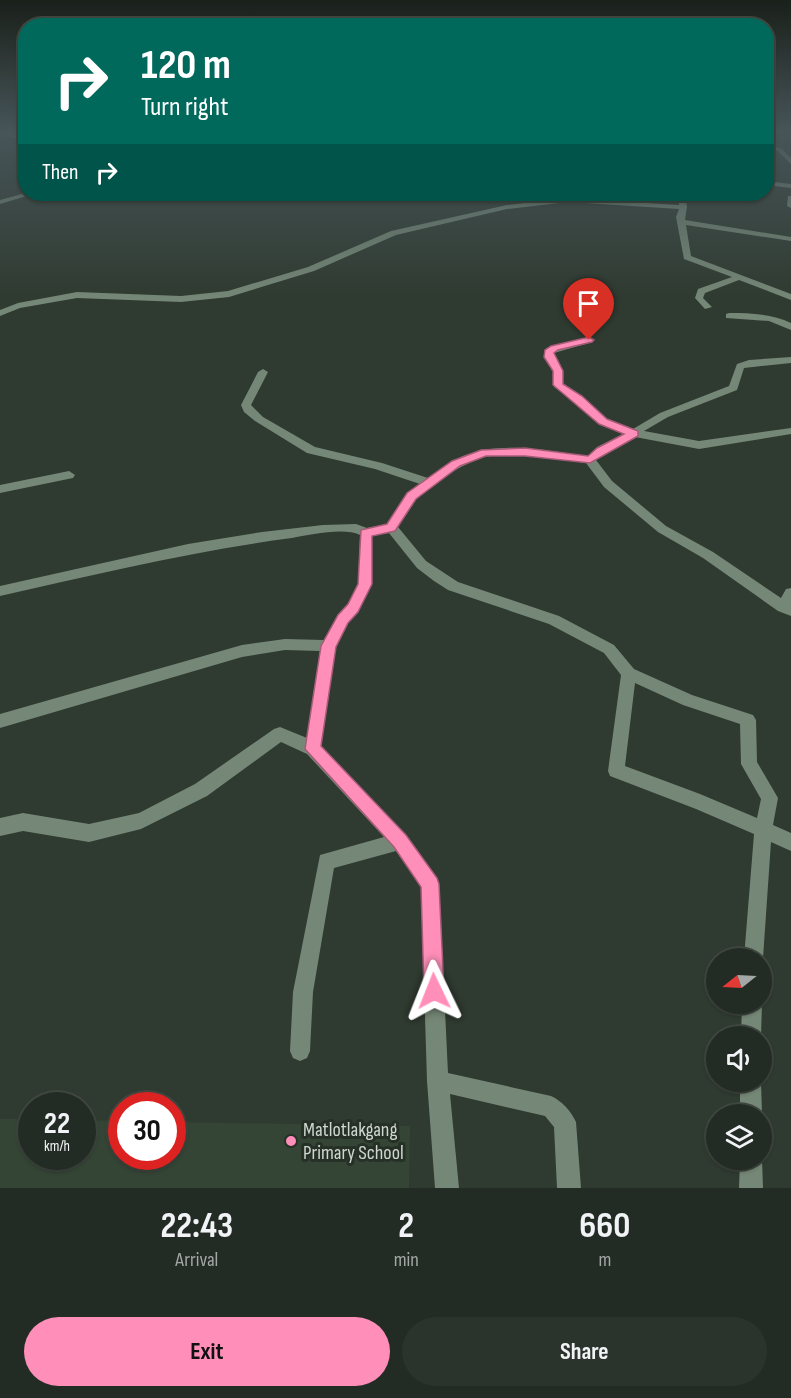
<!DOCTYPE html>
<html lang="en">
<head>
<meta charset="utf-8">
<style>
	body { margin:0; font-family:"Sofia Sans Condensed",sans-serif; background:#2b342c; color:#f1f3f6; height:100vh; display:flex; flex-direction:column; font-size:22px; white-space:nowrap }
	* { box-sizing:border-box; margin:0 }
	p { font-size:20px; color:#a3a7a6 }
	.icon { flex:none; width:33px; height:33px; fill:none; stroke:currentColor; stroke-width:2; stroke-linecap:round; stroke-linejoin:round }
	.map { position:relative; height:1188px; overflow:hidden }
	.drawer { display:flex; flex-direction:column; background:#232c24; flex:1 }
	.drawer>* { flex:none }
	.banner { position:absolute; left:18px; top:18px; width:756px; height:183px; border-radius:24px; box-shadow:0 2px 4px #0004,0 0 0 2px #404841; background:#00695c; color:#fff; overflow:hidden }
	.needle { width:39px; rotate:252deg }
	.fabs { position:absolute; left:706px; top:948px; display:grid; gap:12px }
	.fabs a { display:grid; place-items:center; width:66px; height:66px; border-radius:50%; background:#232c24; box-shadow:0 2px 4px #0004,0 0 0 2px #404841; font-size:30px }
	.speed { position:absolute; left:18px; top:1092px; display:flex; gap:12px; font-size:30px; font-weight:700; text-align:center }
	.speed>* { display:grid; place-content:center; width:78px; height:78px; border-radius:50%; background:#232c24; box-shadow:0 2px 4px #0004,0 0 0 2px #404841; line-height:1 }
	.speed small { font-size:15px; font-weight:400 }
	.speed .limit { border:9px solid #d22; background:#fff; color:#111 }
	.pin { position:absolute; display:grid; place-items:center; width:51px; height:51px; color:#fff; margin:-62px -26px; border-radius:50% 50% 50% 0; rotate:-45deg; box-shadow:0 0 6px #0007 }
	.pin .icon { rotate:45deg }
	.me { position:absolute; width:66px; margin:-33px; rotate:358deg; stroke-linejoin:round; filter:drop-shadow(0 0 4px #0008) }
	.turn { display:flex; align-items:center; gap:21px; height:126px; padding:0 24px; font-size:27px }
	.turn .icon { width:78px; height:78px; stroke-width:2.5 }
	.turn b { display:block; font-size:42px; line-height:51px }
	.then { display:flex; align-items:center; height:57px; padding:0 24px; background:#0003; gap:12px; font-size:22px }
	.eta { display:flex; justify-content:space-evenly; align-items:center; height:102px; text-align:center }
	.eta b { font-size:36px; font-weight:700; line-height:42px }
	.primary-button { display:flex; gap:12px; margin-top:auto; padding:12px 24px }
	.primary-button a { flex:1; height:69px; border-radius:36px; background:#ff8eb9; color:#111; font-size:24px; font-weight:700; line-height:69px; text-align:center }
	.primary-button a+a { background:#2b342c; color:#f1f3f6 }
	.map>svg:first-child { display:block }
	.built { fill:#344435 }
	.lines { fill:none; stroke-linecap:round; stroke-linejoin:round }
	.minor { fill:#758776; fill-rule:evenodd }
	.route { fill:#ff8eb9; stroke:#a65c78; stroke-width:1.5 }
	.poi-dot { fill:#ff8eb9; stroke:#263026; stroke-width:2 }
	.labels { text-anchor:middle; dominant-baseline:central; stroke-width:6; stroke-linejoin:round; paint-order:stroke }
	.near-poi-label { font-size:20px; fill:#d0d7d0; stroke:#263026; text-anchor:start }
</style>
</head>
<body>
<div class="map">
<svg width="791" height="1188" viewBox="0 0 791 1188">
	<rect width="100%" height="100%" fill="#2f3a30"/>
	<path class="built" d="M0,1119h31l1,37h50l1,-36 38,1 1,35h50l1,-34 237,4 -1,62h-409z"/>
	<g class="lines">
		<path class="minor" d="M0,133h10l16,5v4z
			M766,144l16,5 9,9v6l-13,-13 -12,-3z
			M766,181l25,3v4l-25,-3z
			M26,193l7,1 -33,10v-4z
			M193,194l16,2 26,-2c-13,7 -30,10 -42,0z
			M677,194h8l2,13 -2,13 106,17v4l-105,-16 5,31 100,38v6l-52,-20 -34,13 -2,5 9,9 -7,2 -10,-11 3,-9 34,-12 -48,-18 -8,-42 3,-8 -111,-7 -61,7 -111,26 -82,36 -85,26 -48,5 -104,-4 -57,10 -20,8v-6l18,-7 59,-11 104,4 47,-5 80,-24 83,-36 116,-26 61,-7 111,7z
			M788,196h3v12l-4,-2z
			M729,313c21,0 43,1 62,10v7l-22,-9 -43,-3v-4z
			M589,337l5,3 -2,2 -38,11c1,12 9,14 9,31l20,13 24,23 26,9 27,-16 69,-27 8,-22 12,-4 42,-3v6l-47,5 -7,22 -69,27 -24,14 55,10 92,-13v6l-92,15 -64,-12 -30,16 -9,7 16,21 54,45 47,26 68,46 5,-9 5,-1v28l-13,-5 -75,-53 -45,-26 -54,-45 -18,-24c-32,-4 -68,-12 -101,-6 -17,3 -59,30 -70,43 -7,7 -12,18 -17,27l28,34 32,21 101,34 55,29 20,24 58,26 61,20 3,5 1,42 21,36 -5,27 18,8v18l-20,-9 -8,116h-19l10,-124 -58,-25 -86,-33 -2,-5 13,-96 -17,-22 -55,-29 -101,-34 -14,-9 -17,-13 -28,-35 -17,3v48l-14,28 -10,11 -13,23 -14,101 85,88 33,49 9,189 103,23c11,5 20,15 25,26l5,66h-24l-3,-61 -9,-11 -95,-22 9,94h-24l-8,-107 -6,-194 -25,-36 -62,17 -21,124 -3,59 -3,7 -7,3 -7,-3 -3,-7 3,-59 27,-137 64,-18 -77,-83 -26,-12 -74,54 -66,33 -52,13 -66,-11 -23,5v-18l23,-5 66,11 50,-11 56,-29 79,-55 6,-2 27,11 13,-87 -35,-1 -43,7 -242,71v-14l242,-69 43,-6 39,1 14,-25 10,-11 10,-20 2,-49c-16,-8 -51,0 -68,3 -99,13 -195,36 -292,58v-10l188,-42 74,-12 61,-7 33,-1 11,4 20,-4 20,-31 13,-9 -45,-15 -68,-16 -52,-32 -11,-9 -3,-7 17,-33 5,-3 5,3 -17,33 12,12 52,30 67,16 46,15c11,-8 22,-16 35,-22 39,-16 85,-5 125,0l9,-9 28,-14 -26,-9 -24,-23 -21,-14 -1,-16 -9,-14v-5l8,-6zM635,683l48,22 57,19 1,40 20,35 -4,19 -57,-24 -75,-28z
			M69,471l6,4 -2,3 -73,15v-8z
			M742,1004h20l-1,32h-20z
			M740,1082h21l1,32h-22z
			M740,1160l22,-1 1,29h-24z"/>
	</g>
	<linearGradient id="sky" x2="0" y2="1"><stop stop-color="#1a201a"/><stop offset="0.44" stop-color="#475559"/><stop offset="1" stop-color="#475559" stop-opacity="0"/></linearGradient>
	<rect width="791" height="299" fill="url(#sky)"/>
	<path class="route" d="M589,337l5,3 -2,2 -34,8 -4,3 9,18v13l19,12 25,23 31,12v5l-48,27 -65,-7h-39l-26,10 -44,33 -21,32 -23,5v48l-14,28 -10,11 -12,24 -15,99 85,89 31,43 2,6 5,107 -3,7 -7,3 -7,-3 -3,-7 -3,-104 -27,-40 -89,-98 16,-103 17,-31 10,-11 10,-20 3,-54 26,-6 20,-31 45,-32 29,-11 44,-2 63,8 9,-8 27,-14 -25,-10 -46,-39v-14l-9,-14 1,-7 6,-4z"/>
	<circle class="poi-dot" cx="291" cy="1141" r="6"/>
	<g class="labels">
		<g class="near-poi-label">
			<text x="303" y="1130">Matlotlakgang<tspan x="303" dy="23">Primary School</tspan></text>
		</g>
	</g>
</svg>
<div class="fabs">
<a><svg class="needle" viewBox="-14 -14 28 28"><path d="M0-13l5 13h-10z" fill="#e53935"/><path d="M0 13l5-13h-10z" fill="#a3a7a6"/></svg></a>
<a><svg class="icon" aria-label="sound" viewBox="0 0 24 24"><path d="M4 9h4l5-4v14l-5-4H4zM17 9q2 3 0 6"/></svg></a>
<a><svg class="icon" aria-label="layers" viewBox="0 0 24 24"><path d="M12 4l9 5-9 5-9-5zM3 14l9 5 9-5"/></svg></a>
</div>
<div class="speed"><div>22<small>km/h</small></div><div class="limit">30</div></div>
<div class="pin" style="left:589px;top:340px;background:#d93025"><svg class="icon" aria-label="arrive" viewBox="0 0 24 24"><path d="M6 21V4h12l-3 4 3 4H6"/></svg></div>
<svg class="me" style="left:434px;top:991px" viewBox="-20 -20 40 40"><path d="M0-17L14 15 0 8-14 15z" fill="#ff8eb9" stroke="#fff" stroke-width="4"/></svg>
<div class="banner">
<div class="turn"><svg class="icon" aria-label="right" viewBox="0 0 24 24"><path d="M7 20v-9h11M14 6l5 5-5 5"/></svg><div><b>120 m</b>Turn right</div></div>
<div class="then">Then<svg class="icon" aria-label="right" viewBox="0 0 24 24"><path d="M7 20v-9h11M14 6l5 5-5 5"/></svg></div>
</div>
</div>
<section class="drawer">
<div class="eta">
<div><b>22:43</b><p>Arrival</p></div>
<div><b>2</b><p>min</p></div>
<div><b>660</b><p>m</p></div>
</div>
<div class="primary-button"><a>Exit</a><a>Share</a></div>
</section>
</body>
</html>
